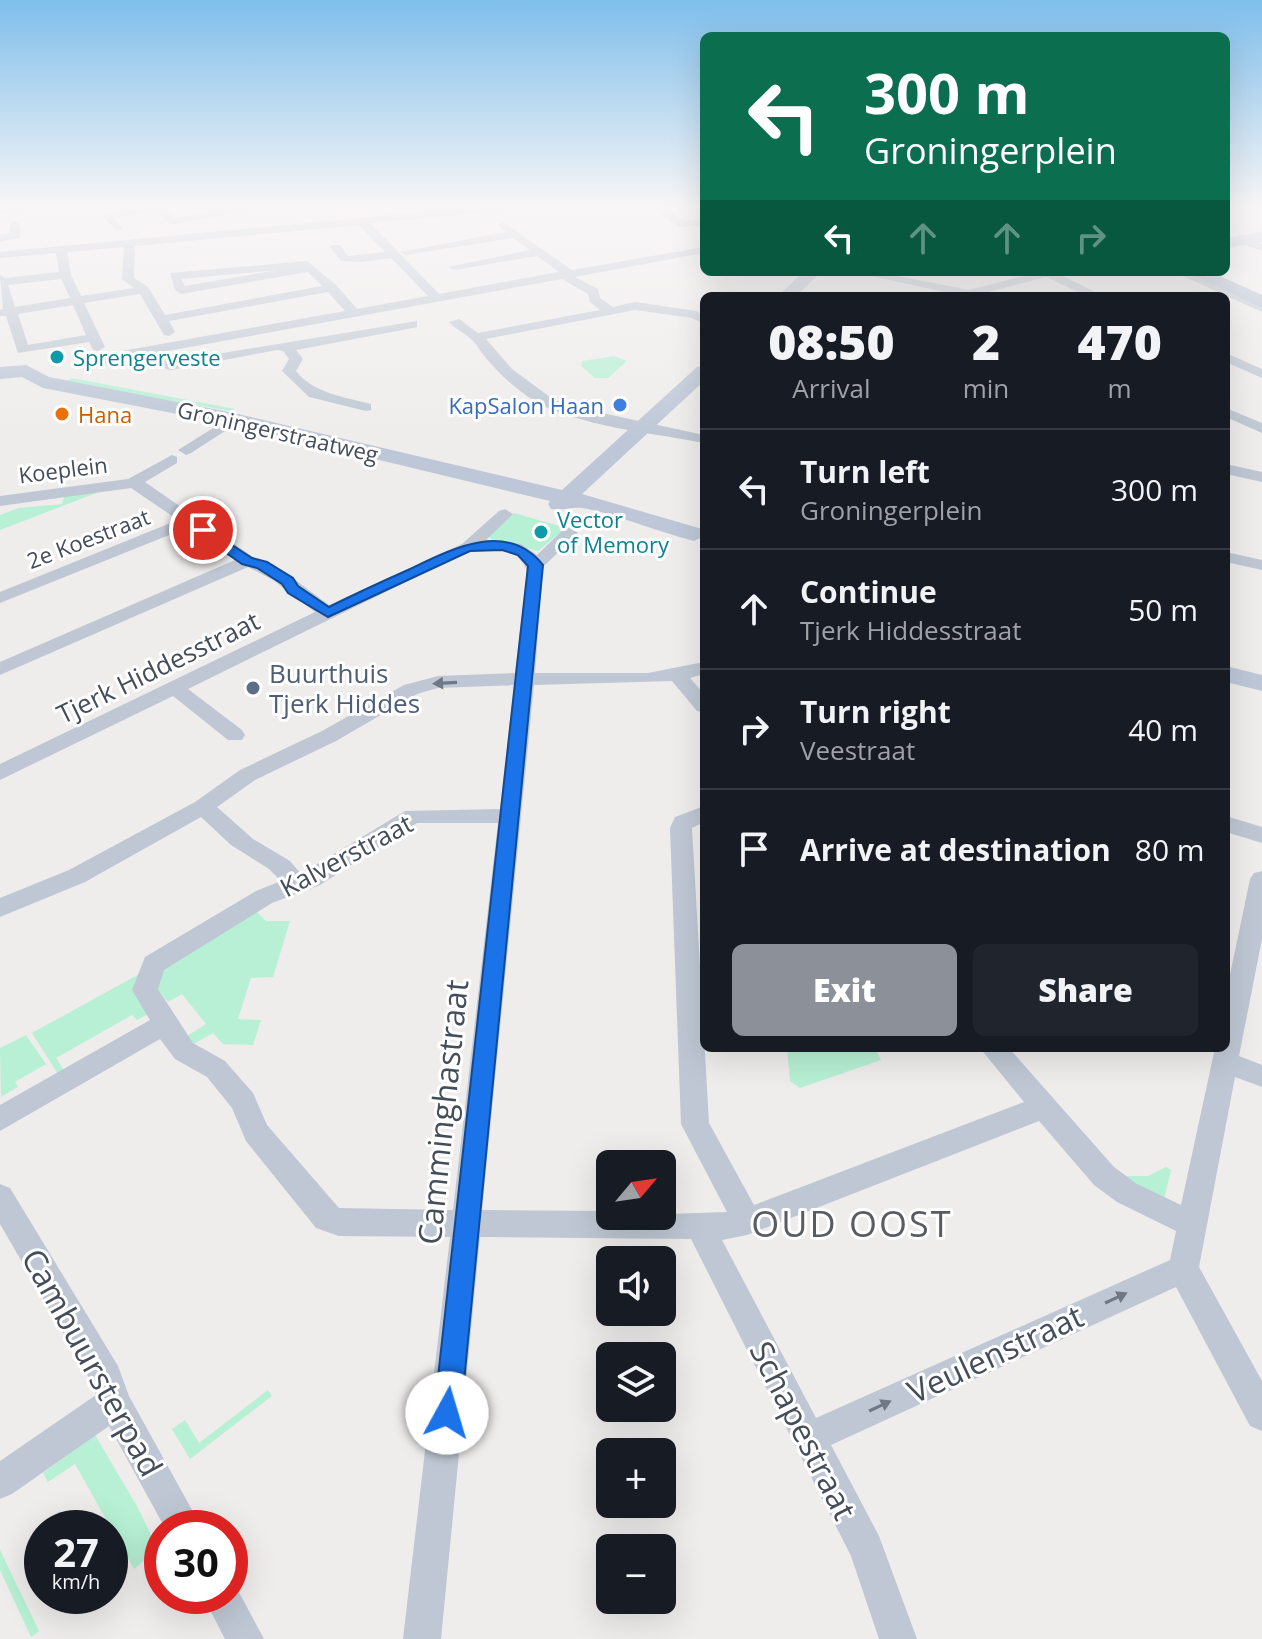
<!DOCTYPE html>
<html lang="en">
<head>
<meta charset="utf-8">
<style>
	body { margin:0; font-family:"Open Sans",sans-serif; background:#20242c; color:#f1f3f6; height:100vh; display:flex; flex-direction:column; font-size:30px; white-space:nowrap }
	* { box-sizing:border-box; margin:0 }
	p { font-size:26px; color:#9ea1a6 }
	.icon { flex:none; width:44px; height:44px; fill:none; stroke:currentColor; stroke-width:2; stroke-linecap:round; stroke-linejoin:round }
	.map { position:relative; flex:1; overflow:hidden }
	.drawer { position:absolute; left:700px; top:292px; width:530px; height:760px; display:flex; flex-direction:column; background:#171b24; border-radius:12px; box-shadow:0 8px 32px #0002 }
	.drawer>* { flex:none }
	.guide { position:absolute; left:700px; top:32px; width:530px; height:244px; border-radius:12px; box-shadow:0 8px 32px #0002; background:#0b6e4f; color:#fff; overflow:hidden }
	.needle { width:52px; rotate:61deg }
	.fabs { position:absolute; left:596px; top:1150px; display:grid; gap:16px }
	.fabs a { display:grid; place-items:center; width:80px; height:80px; border-radius:12px; background:#171b24; box-shadow:0 8px 32px #0002; font-size:40px }
	.speed { position:absolute; left:24px; top:1510px; display:flex; gap:16px; font-size:40px; font-weight:700; text-align:center }
	.speed>* { display:grid; place-content:center; width:104px; height:104px; border-radius:50%; background:#171b24; box-shadow:0 8px 32px #0002; line-height:1 }
	.speed small { font-size:20px; font-weight:400 }
	.speed .limit { border:12px solid #d22; background:#fff; color:#111 }
	.pin { position:absolute; display:grid; place-items:center; width:68px; height:68px; color:#fff; margin:-34px; border:4px solid #fff; border-radius:50%; box-shadow:0 2px 8px #0007 }
	.me { position:absolute; width:88px; margin:-44px; rotate:6deg; stroke-linejoin:round; filter:drop-shadow(0 0 6px #0008) }
	.turn { display:flex; align-items:center; gap:28px; height:168px; padding:0 32px; font-size:36px }
	.turn .icon { width:104px; height:104px; stroke-width:2.5 }
	.turn b { display:block; font-size:56px; line-height:68px }
	.lanes { display:flex; align-items:center; height:76px; padding:0 32px; background:#0003; justify-content:center; gap:40px; direction:ltr }
	.lanes .off { opacity:.35 }
	.eta { display:flex; justify-content:space-evenly; align-items:center; height:136px; text-align:center }
	.eta b { font-size:48px; font-weight:800; line-height:56px }
	.action { display:flex; gap:16px; margin-top:auto; padding:16px 32px }
	.action a { flex:1; height:92px; border-radius:12px; background:#8c9099; color:#fff; font-size:32px; font-weight:800; line-height:92px; text-align:center }
	.action a+a { background:#20242c; color:#f1f3f6 }
	ul { padding:0; list-style:none }
	li { display:flex; align-items:center; gap:24px; height:120px; padding:0 32px; border-top:2px solid #363941 }
	li div { flex:1 }
	li b { display:block; font-size:30px }
	li em { font-style:normal }
	.map>svg:first-child { display:block }
	.green { fill:#b7f0d4 }
	.lines { fill:none; stroke-linecap:round; stroke-linejoin:round }
	.street { fill:#bec7d3; fill-rule:evenodd }
	.secondary { fill:#bdc7d7; fill-rule:evenodd }
	.primary { fill:#aab8cd; fill-rule:evenodd }
	.oneway { fill:#6f7884 }
	.route { fill:#1a73e8; stroke:#114b97; stroke-width:2 }
	.culture-dot { fill:#0f9aa8; stroke:#fff; stroke-width:3 }
	.shop-dot { fill:#3f7fe0; stroke:#fff; stroke-width:3 }
	.food-dot { fill:#e8710a; stroke:#fff; stroke-width:3 }
	.service-dot { fill:#5c6f8a; stroke:#fff; stroke-width:3 }
	.labels { text-anchor:middle; dominant-baseline:central; stroke-width:6; stroke-linejoin:round; paint-order:stroke }
	.far-culture-label { font-size:22px; fill:#0d838f; stroke:#fff; text-anchor:start }
	.far-shop-label { font-size:22px; fill:#366cbe; stroke:#fff; text-anchor:end }
	.far-food-label { font-size:22px; fill:#c56008; stroke:#fff; text-anchor:start }
	.far-street-label { font-size:22px; fill:#444d5a; stroke:#fff }
	.street-label { font-size:26px; fill:#444d5a; stroke:#fff }
	.service-label { font-size:26px; fill:#4e5e75; stroke:#fff; text-anchor:start }
	.near-street-label { font-size:32px; fill:#444d5a; stroke:#fff }
	.near-quarter-label { font-size:36px; letter-spacing:2px; fill:#595c61; stroke:#fff }
</style>
</head>
<body>
<div class="map">
<svg width="1262" height="1639" viewBox="0 0 1262 1639">
	<rect width="100%" height="100%" fill="#efecec"/>
	<path class="green" d="M614,356l13,5 -19,17h-13l-14,-12 1,-5z
		M72,378l163,31 -5,2 -166,-29z
		M104,490l-104,40v-15l19,-7 43,-4 3,-10z
		M514,513l52,15 -28,23 -47,-12 -2,-3z
		M254,909l12,12h24l-17,56 -22,1 -13,41 23,1 -8,25 -30,-1 -10,-11 -23,13 -6,-8 22,-14 -24,-30 -14,8 -12,-15 8,-19z
		M143,972l8,41 -14,7 -5,-5 -76,43 8,12 -6,4 -26,-41z
		M26,1035l20,29 -31,18 3,5 -17,10 -1,-49z
		M787,1048h88l6,12 -81,28 -10,-7z
		M1166,1167l5,3 -7,30 -40,-21 4,-3h20z
		M268,1390l4,6 -82,63 -18,-30 13,-9 14,23z
		M95,1435l43,73 20,41 -24,20 -59,-105 -27,18 -5,-9z
		M0,1550l39,81 -8,6 -31,-67z"/>
	<g class="lines">
		<path class="street" d="M32,208l-32,7v-6z
			M60,208h14l-5,3z
			M135,208h30l9,10 60,-10h24l-87,17 -15,-14 -42,7 8,10 -5,3 -15,-15z
			M466,208h40l-5,3 -131,12 69,71 120,-22 -22,-16 -83,14 -6,-3 82,-17 -17,-12 -107,17 -6,-3 106,-20 -8,-7 5,-3 69,48 132,-23v6l-129,24 23,12 2,9 13,9 22,-5 61,9 8,4v9l-12,-6 -57,-8 -149,29 26,30 42,31 34,10 116,25v8c-51,-10 -110,-15 -158,-36 -26,-12 -54,-39 -69,-61 -6,-10 -21,-16 -28,-24l10,-3 19,14 122,-23 -10,-8 -2,-8 -26,-15 -394,72 7,10 242,-40v6l-4,1 -117,22 7,9 -7,12c17,22 48,26 75,33v6l-5,1 -57,-14 -27,-26 7,-12 -6,-8 -6,-1 -106,20 -5,-1 -10,-16 -66,16 -7,-4 39,-14 223,-40 -17,-19 -159,29 6,11 -6,4 -5,-1 -24,-41 -56,9 21,44 -7,4 -5,-1 -4,-8 -71,11 -12,-37h-6v-6l3,-1 -3,-34 5,3 54,-6 -3,-19 -56,5v-6zM359,225l26,27 -37,4 -8,-11h-8l-2,2 11,14 21,1 29,-4 37,38 -71,13 -21,-24 -29,-24 -137,12 5,17 6,4 127,-22 14,14 -157,29 -17,-28 -14,-9 1,-32zM124,247l-2,32 12,9 -53,8 -10,-21 -4,-23zM277,270l-92,16 -4,-7zM61,279l9,19 -55,9 -7,-22zM73,305l13,30 -58,10 -10,-31z
			M651,208h13l21,13 19,-2v6l-25,2z
			M15,221l5,3v14l-20,3v-6l10,-2v-9z
			M1239,239l23,5v7l-23,-8z
			M853,272h24l92,18 69,-18h17l48,24h-16l-41,-19 -62,16 4,3h-25z
			M1174,272h16l72,31v9z
			M1226,353l36,16v9l-36,-16z
			M1226,408l36,15v10l-36,-16z
			M234,415l7,4 -2,3 -48,31 -5,2 -8,-5z
			M172,455l5,2v6l-32,19 108,75 33,16 43,32 133,-61 37,-33 6,-2 8,5 -27,26 35,4 16,11 27,-26 6,-1 8,5 -35,34 -8,106h113l56,-11v12l-14,4 14,16v19l-7,-2 -25,-30 -138,4 -52,525 128,1v5l117,-4 -46,-88 -11,-296 5,-11 29,-11v16l-12,6 17,295 45,82 270,-103 -44,-54h29l105,119 23,17 44,21 34,-157h11v-54l24,-115 4,-6 8,-2v68l-23,117 23,9v22l-27,-10 -36,190 63,114v50l-12,-5 -74,-139 -345,158 48,91 38,103h-38l-28,-83 -160,-317 -211,-2 -39,402h-38l47,-402 -111,-1 -23,-8 -70,-87 -14,-33 -25,-31 -32,-18 -15,-20 -160,92v-26l150,-85 -18,-30 13,-33 111,-66 25,-10 -12,-12 -38,-24 -30,-28 -116,65 -85,35v-19l69,-28 126,-68 45,-32 82,-39 82,-46 34,-9 77,-3 12,-102c-9,-27 -41,-23 -64,-17l-275,135 54,41 3,5 -3,5h-14l-55,-44 -173,84v-16l315,-152 -42,-32 -25,-13 -248,108v-13l235,-102 -46,-33 -189,76v-11l178,-72 -47,-32 -131,18v-10l128,-17zM514,685l-14,124 -95,2 -104,63 -11,-13 -37,-22 -36,-32 38,-27 81,-39 81,-47 21,-6zM417,823h81l-45,387 -114,-2 -72,-83 -14,-32 -28,-32 -32,-18 -35,-54 6,-19 108,-67 48,-18zM1039,1121l55,64 23,17 59,29 -6,29 -354,158 -94,-178 25,-5z
			M1226,464l36,8v10l-36,-8z
			M1226,552l36,8v10l-36,-8z
			M1226,816l36,11v16l-36,-11z
			M0,1184l10,4 108,178 11,30 73,132h-37l-56,-102 -97,68 -12,5v-38l96,-66 -4,-12 -92,-159z
			M230,1581l4,2 30,56h-39l-22,-43h27z"/>
		<path class="secondary" d="M1262,232v10l-36,6v-10z
			M803,272h18l-25,24h-18z
			M26,365l23,12 185,36 328,77 135,-123 7,-2v16l-122,113 120,35 2,7 -10,5c-36,-9 -70,-24 -106,-32 -17,-4 -23,3 -37,0l-3,-5 2,-3 -316,-76 -191,-37 -21,-11 -22,2v-12z
			M1226,666l36,9v16l-36,-9z"/>
		<path class="primary" d="M1187,272h24l51,23v13z"/>
	</g>
	<defs><path id="oneway-solid" d="M-6-.8H1V-3.2L6.5 0L1 3.2V.8H-6Z" transform="scale(2)"/></defs>
	<g class="oneway">
		<use href="#oneway-solid" transform="translate(445 683) rotate(177)"/>
		<use href="#oneway-solid" transform="translate(1116 1298) rotate(-25)"/>
		<use href="#oneway-solid" transform="translate(880 1406) rotate(-25)"/>
	</g>
	<linearGradient id="sky" x2="0" y2="1"><stop stop-color="#7fbeeb"/><stop offset="0.47" stop-color="#f8f6f6"/><stop offset="1" stop-color="#f8f6f6" stop-opacity="0"/></linearGradient>
	<rect width="1262" height="438" fill="url(#sky)"/>
	<path class="route" d="M203,526l49,32 15,4 26,16 5,8 31,21c26,-13 52,-25 79,-37 42,-20 98,-51 135,-5l-82,848 -4,10 -10,4 -9,-4 -4,-10 94,-847 -10,-11 -16,-5 -32,1 -142,66 -40,-24 -6,-9 -25,-16 -15,-4 -44,-31v-6z"/>
	<g class="culture-dot">
		<circle cx="57" cy="357" r="8"/>
		<circle cx="541" cy="532" r="8"/>
	</g>
	<circle class="shop-dot" cx="620" cy="405" r="8"/>
	<circle class="food-dot" cx="62" cy="414" r="8"/>
	<circle class="service-dot" cx="253" cy="688" r="8"/>
	<g class="labels">
		<g class="far-culture-label">
			<text x="73" y="357">Sprengerveste</text>
			<text x="557" y="519">Vector<tspan x="557" dy="25">of Memory</tspan></text>
		</g>
		<g class="far-shop-label">
			<text x="604" y="405">KapSalon Haan</text>
		</g>
		<g class="far-food-label">
			<text x="78" y="414">Hana</text>
		</g>
		<g class="far-street-label">
			<text transform="translate(278 431) rotate(13)">Groningerstraatweg</text>
			<text transform="translate(63 469) rotate(-7)">Koeplein</text>
			<text transform="translate(88 538) rotate(-21)">2e Koestraat</text>
		</g>
		<g class="street-label">
			<text transform="translate(158 667) rotate(-26)">Tjerk Hiddesstraat</text>
			<text transform="translate(346 855) rotate(-28)">Kalverstraat</text>
		</g>
		<g class="service-label">
			<text x="269" y="673">Buurthuis<tspan x="269" dy="30">Tjerk Hiddes</tspan></text>
		</g>
		<g class="near-street-label">
			<text transform="translate(442 1112) rotate(-84)">Camminghastraat</text>
			<text transform="translate(995 1353) rotate(-25)">Veulenstraat</text>
			<text transform="translate(93 1362) rotate(61)">Cambuursterpad</text>
			<text transform="translate(804 1430) rotate(63)">Schapestraat</text>
		</g>
		<g class="near-quarter-label">
			<text x="852" y="1223">OUD OOST</text>
		</g>
	</g>
</svg>
<div class="fabs">
<a><svg class="needle" viewBox="-14 -14 28 28"><path d="M0-13l5 13h-10z" fill="#e53935"/><path d="M0 13l5-13h-10z" fill="#9ea1a6"/></svg></a>
<a><svg class="icon" aria-label="sound" viewBox="0 0 24 24"><path d="M4 9h4l5-4v14l-5-4H4zM17 9q2 3 0 6"/></svg></a>
<a><svg class="icon" aria-label="layers" viewBox="0 0 24 24"><path d="M12 4l9 5-9 5-9-5zM3 14l9 5 9-5"/></svg></a>
<a>+</a>
<a>−</a>
</div>
<div class="speed"><div>27<small>km/h</small></div><div class="limit">30</div></div>
<div class="pin" style="left:203px;top:530px;background:#d93025"><svg class="icon" aria-label="arrive" viewBox="0 0 24 24"><path d="M6 21V4h12l-3 4 3 4H6"/></svg></div>
<svg class="me" style="left:447px;top:1413px" viewBox="-20 -20 40 40"><circle r="19" fill="#fff"/><path d="M0-13L10 11 0 6-10 11z" fill="#1a73e8"/></svg>
<div class="guide">
<div class="turn"><svg class="icon" aria-label="left" viewBox="0 0 24 24"><path d="M17 20v-9H6M10 6l-5 5 5 5"/></svg><div><b>300 m</b>Groningerplein</div></div>
<div class="lanes"><svg class="icon" aria-label="left" viewBox="0 0 24 24"><path d="M17 20v-9H6M10 6l-5 5 5 5"/></svg><svg class="icon off" aria-label="ahead" viewBox="0 0 24 24"><path d="M12 20V5M6 11l6-6 6 6"/></svg><svg class="icon off" aria-label="ahead" viewBox="0 0 24 24"><path d="M12 20V5M6 11l6-6 6 6"/></svg><svg class="icon off" aria-label="right" viewBox="0 0 24 24"><path d="M7 20v-9h11M14 6l5 5-5 5"/></svg></div>
</div>
<section class="drawer">
<div class="eta">
<div><b>08:50</b><p>Arrival</p></div>
<div><b>2</b><p>min</p></div>
<div><b>470</b><p>m</p></div>
</div>
<ul>
<li><svg class="icon" aria-label="left" viewBox="0 0 24 24"><path d="M17 20v-9H6M10 6l-5 5 5 5"/></svg><div><b>Turn left</b><p>Groningerplein</p></div><em>300 m</em></li>
<li><svg class="icon" aria-label="ahead" viewBox="0 0 24 24"><path d="M12 20V5M6 11l6-6 6 6"/></svg><div><b>Continue</b><p>Tjerk Hiddesstraat</p></div><em>50 m</em></li>
<li><svg class="icon" aria-label="right" viewBox="0 0 24 24"><path d="M7 20v-9h11M14 6l5 5-5 5"/></svg><div><b>Turn right</b><p>Veestraat</p></div><em>40 m</em></li>
<li><svg class="icon" aria-label="arrive" viewBox="0 0 24 24"><path d="M6 21V4h12l-3 4 3 4H6"/></svg><div><b>Arrive at destination</b></div><em>80 m</em></li>
</ul>
<div class="action"><a>Exit</a><a>Share</a></div>
</section>
</div>
</body>
</html>
